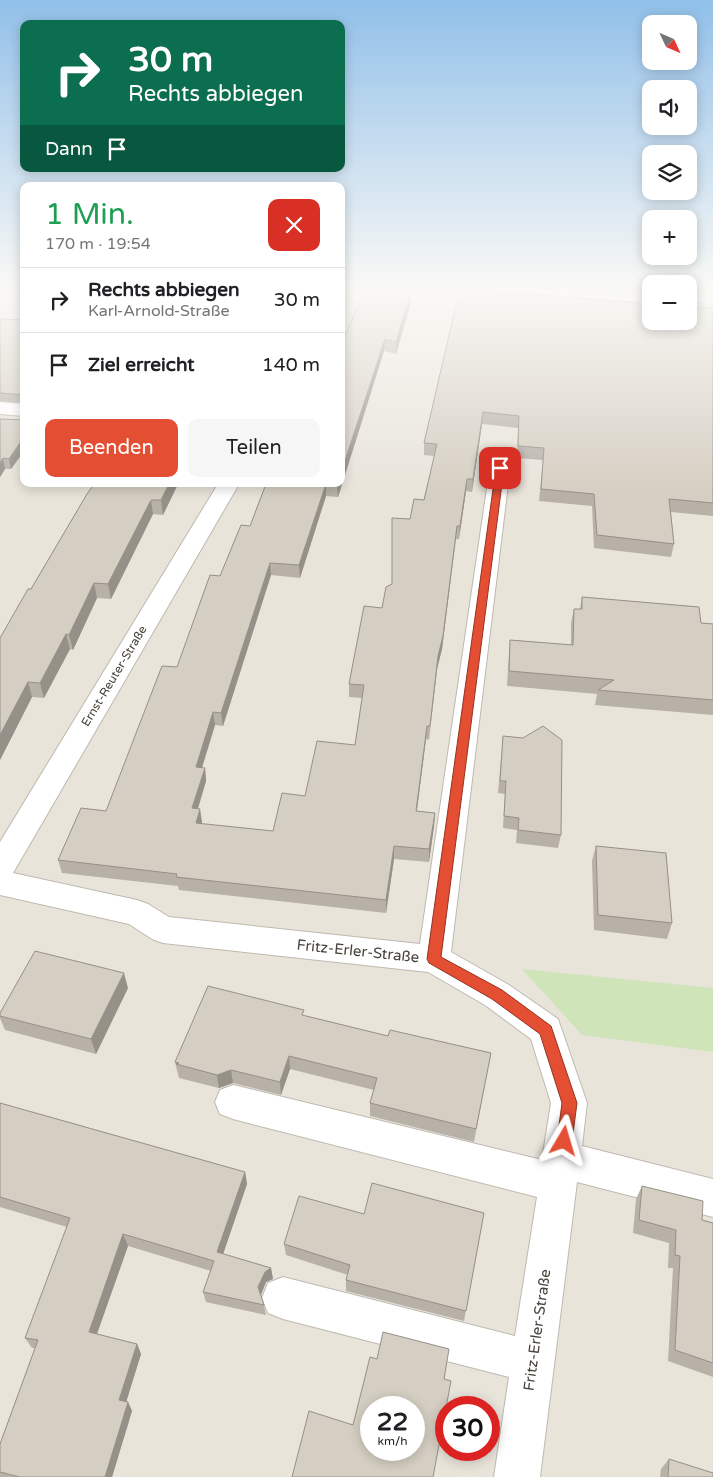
<!DOCTYPE html>
<html lang="de">
<head>
<meta charset="utf-8">
<style>
	body { margin:0; font-family:"Varela Round",sans-serif; background:#f6f6f6; color:#202124; height:100vh; display:flex; flex-direction:column; font-size:19px; white-space:nowrap }
	* { box-sizing:border-box; margin:0 }
	p { font-size:16px; color:#757577 }
	.icon { flex:none; width:28px; height:28px; fill:none; stroke:currentColor; stroke-width:2; stroke-linecap:round; stroke-linejoin:round }
	.map { position:relative; flex:1; overflow:hidden }
	.drawer { position:absolute; left:20px; top:182px; width:325px; height:305px; display:flex; flex-direction:column; background:#fff; border-radius:10px; box-shadow:0 2px 12px #0003 }
	.drawer>* { flex:none }
	.banner { position:absolute; left:20px; top:20px; width:325px; height:152px; border-radius:10px; box-shadow:0 2px 12px #0003; background:#0b6e4f; color:#fff; overflow:hidden }
	.needle { width:32px; rotate:134deg }
	.tools { position:absolute; left:642px; top:15px; display:grid; gap:10px }
	.tools a { display:grid; place-items:center; width:55px; height:55px; border-radius:10px; background:#fff; box-shadow:0 2px 12px #0003; font-size:25px }
	.speed { position:absolute; left:360px; top:1396px; display:flex; gap:10px; font-size:25px; font-weight:700; text-align:center }
	.speed>* { display:grid; place-content:center; width:65px; height:65px; border-radius:50%; background:#fff; box-shadow:0 2px 12px #0003; line-height:1 }
	.speed small { font-size:12px; font-weight:400 }
	.speed .limit { border:8px solid #d22; background:#fff; color:#111 }
	.pin { position:absolute; display:grid; place-items:center; width:42px; height:42px; color:#fff; margin:-21px; border-radius:10px; box-shadow:0 2px 8px #0006 }
	.me { position:absolute; width:55px; margin:-28px; rotate:7deg; stroke-linejoin:round; filter:drop-shadow(0 0 4px #0008) }
	.turn { display:flex; align-items:center; gap:18px; height:105px; padding:0 25px; font-size:22px }
	.turn .icon { width:65px; height:65px; stroke-width:2.5 }
	.turn b { display:block; font-size:35px; line-height:42px }
	.then { display:flex; align-items:center; height:48px; padding:0 25px; background:#0003; gap:10px; font-size:19px }
	.round { display:grid; place-items:center; flex:none; width:52px; height:52px; border-radius:10px; background:#f6f6f6 }
	.head { display:flex; align-items:center; justify-content:space-between; height:85px; padding:0 25px }
	h1 { font-size:30px; font-weight:600; line-height:38px; color:#1e9e55 }
	.action { display:flex; gap:10px; margin-top:auto; padding:10px 25px }
	.action a { flex:1; height:58px; border-radius:10px; background:#e44e33; color:#fff; font-size:20px; font-weight:600; line-height:58px; text-align:center }
	.action a+a { background:#f6f6f6; color:#202124 }
	ul { padding:0; list-style:none }
	li { display:flex; align-items:center; gap:15px; height:65px; padding:0 25px; border-top:1px solid #e0e0e0 }
	li div { flex:1 }
	li b { display:block; font-size:19px }
	li em { font-style:normal }
	.map>svg:first-child { display:block }
	.residential { fill:#e8e4da; fill-rule:evenodd }
	.green { fill:#d0e4b9 }
	.lines { fill:none; stroke-linecap:round; stroke-linejoin:round }
	.minor-casing { stroke:#bfb9af; stroke-width:2 }
	.minor { fill:#fff; fill-rule:evenodd }
	.wall { fill:#b7b1a7 }
	.shaded-wall { fill:#959088 }
	.building { fill:#d5cec2; stroke:#959088; fill-rule:evenodd }
	.route { fill:#e44e33; stroke:#943321 }
	.labels { text-anchor:middle; dominant-baseline:central; stroke-width:4; stroke-linejoin:round; paint-order:stroke }
	.street-label { font-size:12px; fill:#48433a; stroke:#fff }
	.near-street-label { font-size:15px; fill:#48433a; stroke:#fff }
</style>
</head>
<body>
<div class="map">
<svg width="713" height="1477" viewBox="0 0 713 1477">
	<rect width="100%" height="100%" fill="#f4f2ec"/>
	<path class="residential" d="M0,288h24v196h317v-196h118l168,14 24,-4v23h38v-18l24,4v1170h-713zM371,1408h43v42h-43zM446,1408h43v42h-43z"/>
	<path class="green" d="M514,288h106l12,3 -10,6z
		M522,969l191,19v64l-131,-17z"/>
	<g class="lines">
		<defs>
			<path id="minor" d="M459,288h65l102,9 25,-9v11l-23,8 -161,-14 -6,-2z
				M689,291l24,4v10l-24,-4z
				M0,402l24,2v12l-24,-2z
				M500,462l7,2 3,4 -59,484 58,33 49,34 29,84 -5,43 131,33v38l-136,-35 -37,295h-46l15,-100 -226,-58 -15,-6 -6,-15 6,-15 15,-6 232,59 22,-139 -304,-78 -13,-5 -5,-12 5,-12 13,-5 309,75 9,-57 -20,-64 -46,-34 -57,-33 -265,-29 -11,-4 -23,-15 -129,-29v-53l218,-358h21l-226,389 124,27 11,4 21,13 251,27 70,-476 3,-4z"/>
		</defs>
		<use href="#minor" class="minor-casing"/>
		<use href="#minor" class="minor"/>
	</g>
	<path class="wall" d="M460,288l253,20v208l-42,-4 3,32 -3,13 -77,-9 -2,-42 -53,-5 4,-41 -26,-2 1,-30 -36,-4 -10,68 -6,-1 -7,48h-3l-14,110 -5,20 -8,71 -3,-1 -9,72 18,2 -1,13 -5,36 -35,-3 -8,54 -207,-23 -1,-4 -116,-13 -4,-13 48,-49 71,-144 43,-91 30,-50 16,-42h75v-139l70,-54v11l-15,52 -12,-3 -46,146 -12,-1 -26,82 -29,-3 -48,151 -8,-1 -13,43h3l1,13 -8,28 4,13 -1,2 72,7 32,-35 50,-51 7,-47 -13,-1v-13l43,-100 18,-65 14,-19 10,-44 -10,-1v-12z
		M0,319l24,1v83l-24,-2z
		M0,419l24,1v31l-13,18h-6l-5,8z
		M178,484l-15,31 -10,-1 -42,85 -14,-1 -24,52 -3,-1 -26,49 -12,-1 -32,63v-122l31,-49 56,-95z
		M582,597l119,26 12,1v91l-118,-10 2,-11 -90,-8 2,-32 1,-14 61,5v-22l3,-14h6z
		M503,736l58,99 -3,13 -42,-5 1,-13 -14,-2 2,-34 -7,-1z
		M596,846l76,77 -5,16 -73,-9 -2,-69z
		M128,988l-32,66 -91,-24 -5,-12v-2z
		M305,1016l83,20 103,17 -17,89 -104,-26v-13l4,-13 -84,-21 -9,26 -48,-12 -14,5 -40,-10 -4,-16z
		M0,1103l245,69 2,12 -24,70 48,14 2,11 -7,3 -5,13 3,10 2,10 -60,-13 -3,-10 8,-21 -83,-25 -31,88 40,10 4,10 -15,48h2l4,9 -20,66h-112v-33l35,-96h-3l-7,-10 42,-111 -67,-20z
		M642,1186l60,34 11,3v154l-45,-16 5,-93h-5l1,-25 -36,-10 3,-34z
		M484,1213l-20,108 -118,-30v-11l2,-5 -62,-20 -2,-11 80,-30z
		M669,1459l44,18h-53l1,-8z"/>
	<path class="shaded-wall" d="M411,291v11l-15,52v-12z
		M385,339l-1,12 -46,146 -1,-13h4v-11z
		M483,412l-1,12 -10,68 1,-13z
		M24,437v14l-13,18 -2,-10z
		M3,458l2,11 -5,8v-14z
		M467,479l-1,12 -7,48 1,-13z
		M169,484h9l-15,31 -2,-15z
		M326,484v12l-26,82 -1,-13z
		M151,500l2,14 -42,85 -3,-15z
		M457,526l-15,123 -5,20 -8,71 9,-84z
		M270,563l1,12 -48,151 -2,-13z
		M94,583l3,15 -24,52 -4,-15z
		M66,634l4,15 -26,49 -4,-15z
		M28,682l4,15 -32,63v-25z
		M213,712l2,13 -17,55 -2,-13z
		M427,726l-1,13 -11,85 1,-13z
		M205,768l1,13 -12,40 -2,-13z
		M200,809l2,13 -4,14 -2,-13z
		M435,813l-1,13 -5,36v-13z
		M394,846v13l-8,54v-13z
		M124,973l4,15 -32,66 -5,-15z
		M289,1056l1,13 -9,26 -1,-13z
		M231,1070l2,13 -14,5 -2,-13z
		M245,1172l2,12 -27,79 -3,-11z
		M123,1234l5,12 -34,96 -5,-10z
		M271,1268l2,11 -7,3 -6,15 -2,-10 7,-15z
		M137,1344l4,10 -17,55 -5,-9z
		M128,1402l4,9 -20,66h-7z"/>
	<path class="building" d="M460,288l191,16v17h38v-14l24,1v195l-44,-4 5,45 -77,-9 -3,-41 -53,-5 3,-41 -26,-2 1,-30 -36,-4 -10,67h-6l-7,47h-3l-14,110 -5,20 -8,70h-3l-11,85 19,2 -6,36 -35,-3 -8,54 -210,-23 1,-3 -119,-14 23,-52 25,3 56,-145 15,1 33,-92 10,1 21,-51 9,1 16,-42h60l-27,81 -29,-2 -49,150 -8,-1 -17,55 9,1 -13,40 8,1 -4,14 77,8 9,-38 23,3 12,-55 38,4 9,-60 -15,-1 15,-78 18,2 4,-21 6,-3v-66l18,1 4,-20 10,1 13,-56 -13,-1z
		M365,289l46,2 -15,51 -11,-3 -44,134v-128z
		M0,319l24,1v75l-24,-2z
		M0,419l24,1v17l-15,22 -6,-1 -3,5z
		M94,484h75l-8,16h-10l-43,84 -14,-1 -25,52 -3,-1 -26,49 -12,-1 -28,53v-97l28,-49h3l56,-95z
		M582,597l117,10 2,16 12,1v76l-115,-10 16,-10 -105,-9 1,-31 63,5 1,-36h8z
		M543,726l19,14 -1,95 -43,-5 1,-12 -15,-2 2,-35h-6l3,-45 20,2z
		M596,846l70,7 6,70 -74,-8z
		M35,951l89,22 -33,66 -91,-23v-3z
		M208,986l96,24 -2,5 86,21 2,-6 101,23 -15,76 -106,-26 7,-25 -88,-22 -9,26 -49,-12 -14,5 -41,-11 3,-1 -4,-1z
		M0,1103l245,69 -28,80 54,16 -6,4 -7,15 6,18 -61,-13 11,-31 -91,-27 -34,98 48,12 -18,56 9,2 -23,75h-85l-20,-5v-28l38,-104 -13,-2 45,-120 -70,-21z
		M372,1183l112,30 -18,98 -120,-31 4,-15 -66,-21 15,-48 65,18z
		M642,1186l61,15 -1,19 11,3v140l-38,-13 5,-94 -5,-1 1,-25 -37,-10z
		M383,1332l66,17 -5,30 7,2 -18,96h-141l17,-66 44,14 17,-68 7,2zM371,1408h43v42h-43z
		M669,1459l44,14v4h-45z"/>
	<linearGradient id="sky" x2="0" y2="1"><stop stop-color="#91c0e9"/><stop offset="0.58" stop-color="#faf9f6"/><stop offset="1" stop-color="#faf9f6" stop-opacity="0"/></linearGradient>
	<rect width="713" height="495" fill="url(#sky)"/>
	<path class="route" d="M500,465l4,3 -63,489 61,33 49,36 26,77 -5,38 -2,5 -6,3 -5,-3 -2,-5 5,-38 -22,-69 -48,-35 -63,-36 -2,-4 69,-491z"/>
	<g class="labels">
		<g class="street-label">
			<text transform="translate(114 676) rotate(-59)">Ernst-Reuter-Straße</text>
		</g>
		<g class="near-street-label">
			<text transform="translate(358 951) rotate(6)">Fritz-Erler-Straße</text>
			<text transform="translate(537 1330) rotate(-82)">Fritz-Erler-Straße</text>
		</g>
	</g>
</svg>
<div class="tools">
<a><svg class="needle" viewBox="-14 -14 28 28"><path d="M0-13l5 13h-10z" fill="#e53935"/><path d="M0 13l5-13h-10z" fill="#757577"/></svg></a>
<a><svg class="icon" aria-label="sound" viewBox="0 0 24 24"><path d="M4 9h4l5-4v14l-5-4H4zM17 9q2 3 0 6"/></svg></a>
<a><svg class="icon" aria-label="layers" viewBox="0 0 24 24"><path d="M12 4l9 5-9 5-9-5zM3 14l9 5 9-5"/></svg></a>
<a>+</a>
<a>−</a>
</div>
<div class="speed"><div>22<small>km/h</small></div><div class="limit">30</div></div>
<div class="pin" style="left:500px;top:468px;background:#d93025"><svg class="icon" aria-label="arrive" viewBox="0 0 24 24"><path d="M6 21V4h12l-3 4 3 4H6"/></svg></div>
<svg class="me" style="left:564px;top:1141px" viewBox="-20 -20 40 40"><path d="M0-17L14 15 0 8-14 15z" fill="#e44e33" stroke="#fff" stroke-width="4"/></svg>
<div class="banner">
<div class="turn"><svg class="icon" aria-label="right" viewBox="0 0 24 24"><path d="M7 20v-9h11M14 6l5 5-5 5"/></svg><div><b>30 m</b>Rechts abbiegen</div></div>
<div class="then">Dann<svg class="icon" aria-label="arrive" viewBox="0 0 24 24"><path d="M6 21V4h12l-3 4 3 4H6"/></svg></div>
</div>
<section class="drawer">
<div class="head"><div><h1>1 Min.</h1><p>170 m · 19:54</p></div><a class="round" style="background:#d93025;color:#fff"><svg class="icon" aria-label="close" viewBox="0 0 24 24"><path d="M6 6l12 12M18 6L6 18"/></svg></a></div>
<ul>
<li><svg class="icon" aria-label="right" viewBox="0 0 24 24"><path d="M7 20v-9h11M14 6l5 5-5 5"/></svg><div><b>Rechts abbiegen</b><p>Karl-Arnold-Straße</p></div><em>30 m</em></li>
<li><svg class="icon" aria-label="arrive" viewBox="0 0 24 24"><path d="M6 21V4h12l-3 4 3 4H6"/></svg><div><b>Ziel erreicht</b></div><em>140 m</em></li>
</ul>
<div class="action"><a>Beenden</a><a>Teilen</a></div>
</section>
</div>
</body>
</html>
